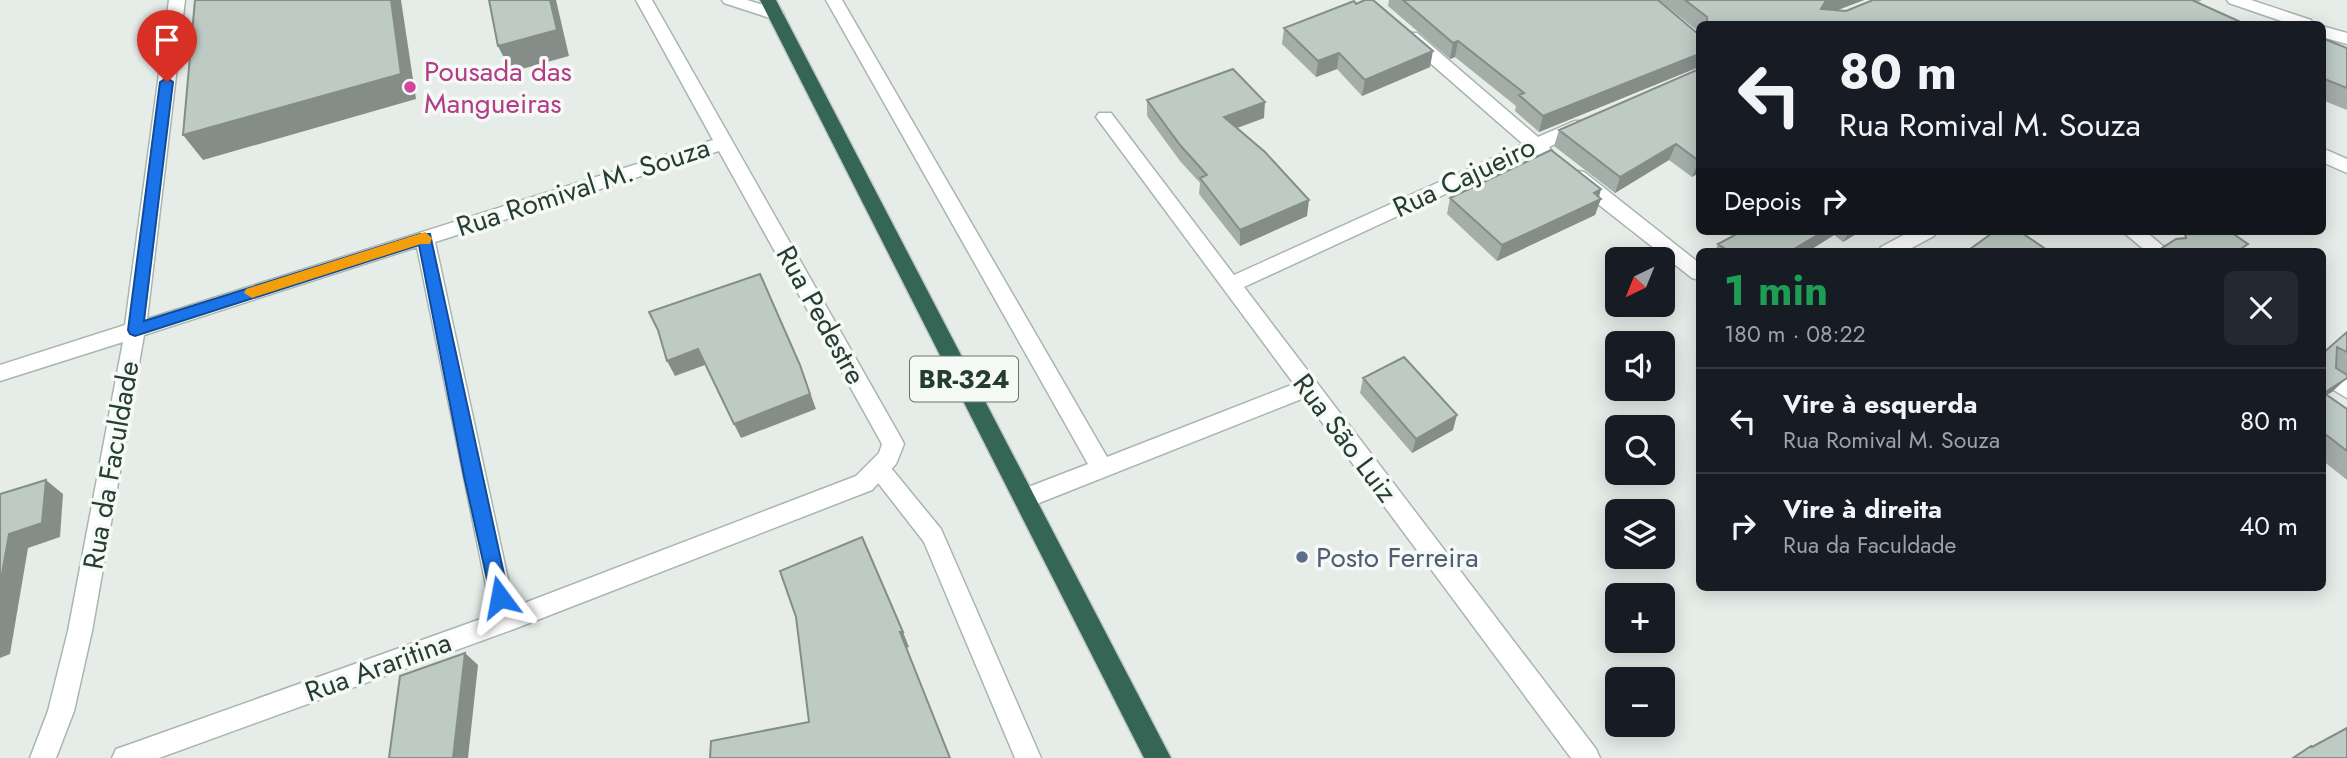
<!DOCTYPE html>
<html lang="pt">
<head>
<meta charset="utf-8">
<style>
	body { margin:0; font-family:Jost,sans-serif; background:#242831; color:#f1f3f6; height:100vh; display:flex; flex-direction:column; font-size:26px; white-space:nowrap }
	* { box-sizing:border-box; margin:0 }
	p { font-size:23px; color:#9ea1a6 }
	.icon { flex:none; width:38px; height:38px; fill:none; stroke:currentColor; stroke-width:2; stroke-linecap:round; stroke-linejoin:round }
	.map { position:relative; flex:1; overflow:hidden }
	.details { position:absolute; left:1696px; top:248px; width:630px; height:343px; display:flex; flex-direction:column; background:#171b24; border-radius:10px; box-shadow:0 4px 18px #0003 }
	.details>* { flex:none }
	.hud { position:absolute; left:1696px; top:21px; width:630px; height:214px; border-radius:10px; box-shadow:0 4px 18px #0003; background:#171b24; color:#f1f3f6; overflow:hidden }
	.needle { width:46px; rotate:223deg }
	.buttons { position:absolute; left:1605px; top:247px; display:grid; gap:14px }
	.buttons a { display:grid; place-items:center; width:70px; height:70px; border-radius:10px; background:#171b24; box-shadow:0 4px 18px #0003; font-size:35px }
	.pin { position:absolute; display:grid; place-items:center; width:60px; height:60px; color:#fff; margin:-72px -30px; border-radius:50% 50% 50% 0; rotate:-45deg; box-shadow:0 0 7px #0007 }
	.pin .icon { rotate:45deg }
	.me { position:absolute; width:77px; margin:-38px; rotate:347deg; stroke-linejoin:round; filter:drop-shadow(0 0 5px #0008) }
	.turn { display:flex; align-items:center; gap:24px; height:147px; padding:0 28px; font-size:32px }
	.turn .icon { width:91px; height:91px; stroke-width:2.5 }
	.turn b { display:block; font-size:49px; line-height:60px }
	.then { display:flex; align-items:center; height:66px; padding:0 28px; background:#0003; gap:14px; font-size:26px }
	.round { display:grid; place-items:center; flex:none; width:74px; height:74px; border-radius:10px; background:#242831 }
	.overview { display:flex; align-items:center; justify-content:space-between; height:119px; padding:0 28px }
	h1 { font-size:42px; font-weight:700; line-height:52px; color:#1e9e55 }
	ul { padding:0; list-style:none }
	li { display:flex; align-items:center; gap:21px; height:105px; padding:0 28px; border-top:2px solid #363941 }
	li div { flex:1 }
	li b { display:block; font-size:26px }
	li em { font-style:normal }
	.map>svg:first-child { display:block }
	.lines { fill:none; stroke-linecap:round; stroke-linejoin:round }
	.lane-casing { stroke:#a9b5af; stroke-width:3 }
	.street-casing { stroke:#a9b5af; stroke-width:3 }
	.highway-casing { stroke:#c2c9c6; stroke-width:3 }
	.lane { fill:#fff; fill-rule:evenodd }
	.street { fill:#fff; fill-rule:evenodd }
	.highway { fill:#356655; fill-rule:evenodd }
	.wall { fill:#a3aea9 }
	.shaded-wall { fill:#858d89 }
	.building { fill:#becac4; stroke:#858d89; stroke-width:2 }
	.route { fill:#1a73e8; stroke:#114b97; stroke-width:2 }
	.slow { fill:#f59e0b }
	.hotel-dot { fill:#d1479c; stroke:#f6faf7; stroke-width:2.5 }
	.service-dot { fill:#5c6f8a; stroke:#f6faf7; stroke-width:2.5 }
	.labels { text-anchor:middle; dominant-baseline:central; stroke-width:7; stroke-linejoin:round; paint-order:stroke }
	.shield { fill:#f6faf7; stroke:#64766e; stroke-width:2 }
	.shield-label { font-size:26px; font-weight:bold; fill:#263d34 }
	.hotel-label { font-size:28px; fill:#b23c85; stroke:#f6faf7; text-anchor:start }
	.street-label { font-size:28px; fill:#263d34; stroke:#f6faf7 }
	.service-label { font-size:28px; fill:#4e5e75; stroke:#f6faf7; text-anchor:start }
</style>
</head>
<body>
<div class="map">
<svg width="2347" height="758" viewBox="0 0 2347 758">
	<rect width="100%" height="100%" fill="#e6ede9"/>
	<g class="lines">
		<defs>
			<path id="lane" d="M879,461l8,2 54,66 100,229h-26l-91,-216 -56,-72 3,-7z"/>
			<path id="street" d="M169,0h16l-38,319 566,-179 -77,-140h16l249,438 3,6 -8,20 -24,26 -358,139 -355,129h-47l4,-9 9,-3 367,-131 -75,-368 -273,88 -52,296 -18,80 -18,47h-26l18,-47 20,-80 55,-289 -123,39v-16l125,-40zM719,151l163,293 -3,9 -23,23 -342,131 -79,-365z
				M722,0h25l35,11 2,4 -8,5 -52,-17z
				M826,0h16l265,457 187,-73 -195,-263 -3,-4 3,-4h12l123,162 289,-131 -118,-103 -2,-4 2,-4h12l121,104 37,-16h12l3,4 -3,4 -38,18 3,4 -3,4 -6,2 -9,-4 -290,134 352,462 4,9h-29l-267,-360 -270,107 -8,2 -8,-2 -3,-7 3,-7 70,-27z
				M2227,0h24l60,20 2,4h-23l-61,-21z
				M2322,26l25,7v11l-25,-7z
				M2322,148l25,11v14l-25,-11z
				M1577,171l7,1 115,91v17l-7,-2 -122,-96 -2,-5 2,-5z
				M1911,231h26l-3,5 -30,16h-26l3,-5z
				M2122,231h23l25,21h-23z
				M2322,364l25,15v19l-25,-15z"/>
			<path id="highway" d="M760,0h16l395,758h-27z"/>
		</defs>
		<use href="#lane" class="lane-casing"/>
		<use href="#street" class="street-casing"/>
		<use href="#highway" class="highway-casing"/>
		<use href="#lane" class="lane"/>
		<use href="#street" class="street"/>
		<use href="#highway" class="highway"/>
	</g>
	<path class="wall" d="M1389,0h269l39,33h2v34l-160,65 -24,-21 1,-5 -61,-49 -5,2 -62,-53z
		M1659,0h205l-27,10 9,1 27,-11h329l-4,2 47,22h-546v8z
		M1284,28l146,39 -68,29 -25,-27 -21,8 -34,-33z
		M2322,38l25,10v62l-25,-10z
		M1699,69v104l-7,4 -23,-17 -54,33 -61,-47 5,-16z
		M1147,100l117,18 -27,10 70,88 -67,30 -41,-52 1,-11 -20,-22 -33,-45z
		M1601,189l-6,26 -98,46 -50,-47 3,-16z
		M1742,231h119l-18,11 -9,-7 -27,17h-92l3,-8z
		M2347,332v46l-20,17 20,14v71l-25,-20v-106z
		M1363,378l90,52 -41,23 -52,-60z"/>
	<path class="shaded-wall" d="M391,0h10l15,99 -213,61 -20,-25z
		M550,0h6l13,56 -58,16 -13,-26z
		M1829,0h35l-47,18 8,-16z
		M1458,41l-3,16 -5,2 3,-16z
		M1433,51l-3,16 -68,29 3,-16z
		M1339,53l-2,16 -21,8 2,-16z
		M1699,54v13l-160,65 4,-16z
		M1265,102l-1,16 -41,15 1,-16z
		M1676,144l-7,16 -54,33 5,-16z
		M1699,161v12l-7,4z
		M1601,189l-4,12 4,-2 -6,16 -98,46 5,-16z
		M1309,200l-2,16 -67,30v-16z
		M1824,231h13l-3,4 -27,17h-18z
		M1850,231h11l-18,11z
		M698,349l7,16 -30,11 -8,-15z
		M800,365l16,44 -75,29 -7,-14z
		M2347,378l-15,14 -10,6v-4z
		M1457,415l-4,15 -41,23 4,-14z
		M46,480l17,14 -3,43 -32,11 -18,106 -10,4v-73l9,-51z
		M900,632h3l6,15 -3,1z
		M465,653l13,12 -10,93h-15z"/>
	<path class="building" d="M195,0h196l10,74 -218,61z
		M489,0h61l7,30 -59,16z
		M1365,0h8l60,51 -68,29 -26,-27 -21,8 -34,-33 70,-27 2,3z
		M1403,0h255l39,33h2v21l-156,62 -24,-21 5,-2 -66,-52 -5,2z
		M1685,0h144l-4,2 -4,7 25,2 27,-11h319l53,24h-538v-7z
		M2322,38l25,10v40l-25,-10z
		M1233,69l32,33 -41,15 41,35 44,48 -69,30 -40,-52 7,-3 -27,-30 -33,-45z
		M1699,69v92l-23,-17 -56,33 -61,-47z
		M1551,150l50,39 -7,4 7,6 -99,46 -52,-47z
		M1742,231h82l-35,21h-59l-12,-8z
		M1995,231h24l31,21h-84z
		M2188,231h41l19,13 -12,8h-80l20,-13 10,-1 -1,-4z
		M760,274l40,91 10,29 -76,30 -36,-75 -31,12 -9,-31 -9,-18z
		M2347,332v20l-10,-5 -1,21 11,7v3l-23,15 23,16v42l-22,-17 -3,2v-82z
		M1404,357l53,58 -41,24 -53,-61z
		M46,480l-4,43 -33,11 -9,51v-91z
		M862,537l41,95h-3l50,126h-240l1,-17 98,-19 -13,-105 -16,-46z
		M465,653l-12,105h-64l11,-82z
		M2347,728v30h-54l18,-12 1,1z"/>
	<path class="route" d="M167,78l6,4 -29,239 276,-87h10l79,363 -3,5 -6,3 -6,-3 -3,-5 -27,-121 -45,-231 -284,91 -5,-2 -2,-4 32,-248z"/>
	<path class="slow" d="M425,232l7,6 -2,6h-9l-169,54 -8,-5 2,-4z"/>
	<circle class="hotel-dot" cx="410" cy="87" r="7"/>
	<circle class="service-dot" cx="1302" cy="557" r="7"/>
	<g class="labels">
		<rect class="shield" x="910" y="356.5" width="108" height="45" rx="5"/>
		<g class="shield-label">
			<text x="964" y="379">BR-324</text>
		</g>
		<g class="hotel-label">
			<text x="424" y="71">Pousada das<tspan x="424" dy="32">Mangueiras</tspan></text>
		</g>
		<g class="street-label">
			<text transform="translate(1464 177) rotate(-25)">Rua Cajueiro</text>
			<text transform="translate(583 187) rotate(-18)">Rua Romival M. Souza</text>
			<text transform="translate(821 315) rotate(61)">Rua Pedestre</text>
			<text transform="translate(1345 438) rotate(53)">Rua São Luiz</text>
			<text transform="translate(111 465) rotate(-80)">Rua da Faculdade</text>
			<text transform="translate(378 667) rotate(-20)">Rua Araritina</text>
		</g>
		<g class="service-label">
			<text x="1316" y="557">Posto Ferreira</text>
		</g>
	</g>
</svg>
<div class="buttons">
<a><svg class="needle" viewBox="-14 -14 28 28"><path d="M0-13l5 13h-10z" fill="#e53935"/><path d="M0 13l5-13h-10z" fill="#9ea1a6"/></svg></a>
<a><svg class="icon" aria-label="sound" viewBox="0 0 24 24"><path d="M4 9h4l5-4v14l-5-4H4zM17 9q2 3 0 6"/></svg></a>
<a><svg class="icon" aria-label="search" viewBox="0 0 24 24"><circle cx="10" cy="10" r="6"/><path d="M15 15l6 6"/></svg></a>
<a><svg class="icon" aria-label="layers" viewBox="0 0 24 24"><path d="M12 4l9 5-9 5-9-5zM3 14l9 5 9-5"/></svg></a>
<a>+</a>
<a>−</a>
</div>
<div class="pin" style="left:167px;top:82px;background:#d93025"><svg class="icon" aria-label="arrive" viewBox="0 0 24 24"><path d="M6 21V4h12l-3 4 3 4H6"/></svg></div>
<svg class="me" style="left:500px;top:597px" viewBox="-20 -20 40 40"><path d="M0-17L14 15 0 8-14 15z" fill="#1a73e8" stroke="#fff" stroke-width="4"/></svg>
<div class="hud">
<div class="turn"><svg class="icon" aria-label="left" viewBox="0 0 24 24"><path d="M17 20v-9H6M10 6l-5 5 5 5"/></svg><div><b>80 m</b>Rua Romival M. Souza</div></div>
<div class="then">Depois<svg class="icon" aria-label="right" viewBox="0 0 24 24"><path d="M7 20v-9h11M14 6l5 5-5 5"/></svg></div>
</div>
<section class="details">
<div class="overview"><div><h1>1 min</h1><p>180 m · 08:22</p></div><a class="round"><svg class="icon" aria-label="close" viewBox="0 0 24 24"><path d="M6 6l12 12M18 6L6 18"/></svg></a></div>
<ul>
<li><svg class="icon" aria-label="left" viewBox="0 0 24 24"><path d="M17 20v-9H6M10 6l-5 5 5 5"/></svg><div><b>Vire à esquerda</b><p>Rua Romival M. Souza</p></div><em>80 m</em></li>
<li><svg class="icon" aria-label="right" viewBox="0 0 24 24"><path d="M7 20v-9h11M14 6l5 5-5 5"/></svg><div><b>Vire à direita</b><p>Rua da Faculdade</p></div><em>40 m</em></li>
</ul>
</section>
</div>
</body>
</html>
